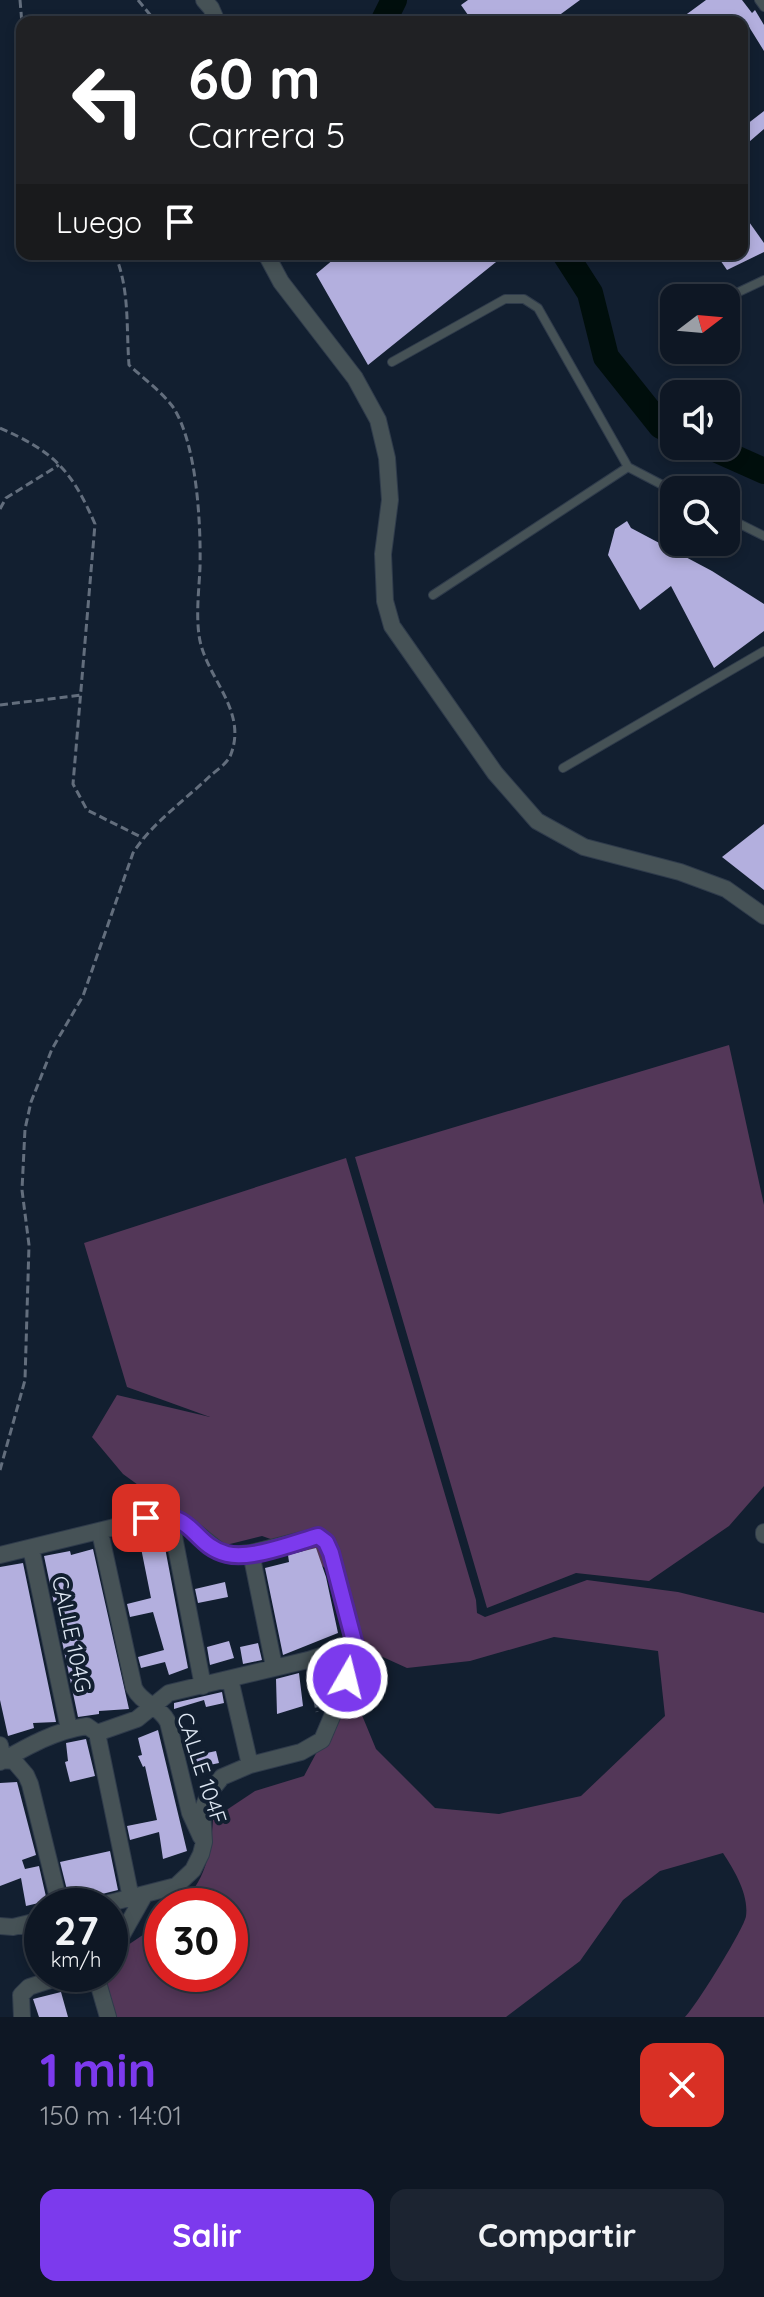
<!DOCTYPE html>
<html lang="es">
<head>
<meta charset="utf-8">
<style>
	body { margin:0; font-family:Quicksand,sans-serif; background:#1c2431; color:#f1f3f6; height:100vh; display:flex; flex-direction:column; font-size:30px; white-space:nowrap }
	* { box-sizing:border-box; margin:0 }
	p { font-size:26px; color:#9b9fa6 }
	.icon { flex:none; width:44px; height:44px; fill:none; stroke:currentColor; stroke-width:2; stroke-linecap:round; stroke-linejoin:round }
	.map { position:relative; height:2017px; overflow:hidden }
	.drawer { display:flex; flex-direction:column; background:#0e1724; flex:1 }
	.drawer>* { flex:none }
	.top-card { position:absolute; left:16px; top:16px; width:732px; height:244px; border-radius:16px; box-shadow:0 4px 12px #0003,0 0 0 2px #2e3641; background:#202124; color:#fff; overflow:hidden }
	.needle { width:52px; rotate:74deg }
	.tools { position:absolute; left:660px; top:284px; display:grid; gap:16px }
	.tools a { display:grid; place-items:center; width:80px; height:80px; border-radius:16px; background:#0e1724; box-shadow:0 4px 12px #0003,0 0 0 2px #2e3641; font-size:40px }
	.speed { position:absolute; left:24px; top:1888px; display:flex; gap:16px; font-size:40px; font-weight:700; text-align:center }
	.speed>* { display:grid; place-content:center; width:104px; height:104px; border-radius:50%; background:#0e1724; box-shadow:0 4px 12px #0003,0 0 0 2px #2e3641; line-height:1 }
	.speed small { font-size:20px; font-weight:400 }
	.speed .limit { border:12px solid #d22; background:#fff; color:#111 }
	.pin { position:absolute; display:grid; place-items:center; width:68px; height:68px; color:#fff; margin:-34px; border-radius:16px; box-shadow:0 4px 12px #0006 }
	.me { position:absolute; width:88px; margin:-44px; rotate:8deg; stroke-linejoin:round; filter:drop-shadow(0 0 6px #0008) }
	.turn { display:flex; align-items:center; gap:28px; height:168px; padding:0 40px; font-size:36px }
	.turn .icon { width:104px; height:104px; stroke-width:2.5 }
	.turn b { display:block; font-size:56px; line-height:68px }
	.then { display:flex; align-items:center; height:76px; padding:0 40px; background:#0003; gap:16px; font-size:30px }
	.round { display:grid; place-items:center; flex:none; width:84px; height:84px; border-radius:16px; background:#1c2431 }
	.overview { display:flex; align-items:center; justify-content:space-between; height:136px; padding:0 40px }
	h1 { font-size:48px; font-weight:800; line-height:60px; color:#7c3aed }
	.button { display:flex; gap:16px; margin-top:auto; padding:16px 40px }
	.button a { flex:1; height:92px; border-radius:16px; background:#7c3aed; color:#fff; font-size:32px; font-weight:800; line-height:92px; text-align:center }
	.button a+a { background:#1c2431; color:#f1f3f6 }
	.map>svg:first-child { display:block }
	.forest { fill:#533758 }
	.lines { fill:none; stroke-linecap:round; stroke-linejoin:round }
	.river { stroke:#000e0c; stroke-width:26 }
	.building { fill:#b3afde }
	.lane-casing { stroke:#2f3b4b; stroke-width:10 }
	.street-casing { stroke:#2f3b4b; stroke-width:18 }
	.path { stroke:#636e7d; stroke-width:3; stroke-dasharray:8 4; stroke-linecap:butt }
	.lane { stroke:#465256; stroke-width:8 }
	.street { stroke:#465256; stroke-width:16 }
	.route-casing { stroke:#51269a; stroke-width:20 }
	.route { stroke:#7c3aed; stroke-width:14 }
	.labels { text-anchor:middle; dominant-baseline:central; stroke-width:8; stroke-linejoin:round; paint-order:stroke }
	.street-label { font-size:22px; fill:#dee7f3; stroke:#121f30 }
</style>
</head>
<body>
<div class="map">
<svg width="764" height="2017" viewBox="0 0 764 2017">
	<rect width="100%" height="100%" fill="#121f30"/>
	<path class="forest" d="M729,1045l35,160v281l-35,40 -80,55 -73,-8 -89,35 -132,-451z
		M346,1158l130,442 1,13 8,4 102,-37 91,12 86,21v404h-79c10,-9 60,-90 61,-101 3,-22 -12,-46 -23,-63l-63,18 -37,29 -43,61 -74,56h-396l-9,-34 9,-9v-4l18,-25 34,-23v52h68v-68h-51c26,-24 32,-52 34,-87l42,-28 49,-15 40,-75 10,-5 22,53 59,59 64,6 82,-18 84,-80 -7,-65 -104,-14 -84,24 -63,7 -44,-20 -27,-72 -37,-27 -37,-13 -40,10 -99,-72 -31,-37 25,-42 93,22 -83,-30 -43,-144z"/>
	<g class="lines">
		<path class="river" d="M383,22l11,-22
			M565,254l25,39 16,64 55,69 13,6
			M708,446l56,25"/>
	</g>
	<path class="building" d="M468,0h112l-30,22h-77l-12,-17z
		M706,0h36l10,13 3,-3 9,15v26l-18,-29h-70z
		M764,111v18l-22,19v-20z
		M742,212l22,31v9l-37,18 -11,-16h26z
		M340,254h166l-138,111 -52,-91z
		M627,521l4,7 81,43 52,33v27l-50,37 -43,-82 -31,24 -32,-55 7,-26z
		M764,824v66l-42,-33z
		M162,1532l26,136 -19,7 -4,-13 -24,6 -3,-11 26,-7 -11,-38 -23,5 -3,-13 24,-6 -12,-60z
		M316,1548l10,29 12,56 -55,22 -18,-87 24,-6 -1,-7z
		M93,1549l36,160 -30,2v3l-21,3 -34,-161 26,-5 1,4z
		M23,1563l33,159 -23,1 1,5 -26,8 -8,-36v-133z
		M225,1582l3,15 -30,6 -3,-14z
		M229,1641l5,17 -24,7 -3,-18z
		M258,1643l4,17 -19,4 -3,-17z
		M299,1673l4,33 -26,8 -1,-35z
		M222,1692l2,11 -18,4 -2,-7 -30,9v-6z
		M158,1730l29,121 -24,8 -4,-27 -29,8 -3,-14 30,-6 -12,-54 -2,1 -5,-11 4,-1 -4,-17z
		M86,1739l9,37 -25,6 -5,-20 3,-1 -2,-18z
		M216,1751l3,12 -28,6 -3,-12z
		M17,1782l19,73 -14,5 3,9 14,-3 8,35 -21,5 -5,-28 -21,8v-103z
		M110,1851l8,39 -48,12 -10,-40z
		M61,1992l7,25h-29l-6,-18z"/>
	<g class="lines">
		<defs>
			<path id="lane" d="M759,0l5,7
				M728,297l36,-17
				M392,362l113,-63h19l14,9 90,159 46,24
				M726,517l38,19
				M433,595l195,-128
				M563,768l201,-117"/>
			<path id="street" d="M204,0l7,8 6,14
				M266,254l15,28 74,96 23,42 9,38 3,42 -7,54 2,47 7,25 103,147 42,48 47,26 96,25 46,17 38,27
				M170,1516l33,170
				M100,1532l34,156c8,16 25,17 34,34l22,91 11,24
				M764,1532v3
				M31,1548l38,181
				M251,1553l23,113
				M0,1555l164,-40 23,10 31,25 12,5 21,-2 67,-17 8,6 5,11 24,92 -2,17 -11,31 -20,47 -21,12 -51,13 -28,12 -13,16 -7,18 2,31 -3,12 -8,16 -17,16 -78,20
				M230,1679l20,86
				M97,1733l40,-14 32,-26 139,-33 47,-15
				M0,1745l3,15 11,1 12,14 4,9 30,122
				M0,1762c28,-16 54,-31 87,-36l10,7 34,165
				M24,1925l18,13
				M0,1926l13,1 29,-7
				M110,1956l35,-62
				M90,1974l7,5 11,38
				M22,2017l-1,-22 8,-8 40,-13"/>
		</defs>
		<use href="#lane" class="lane-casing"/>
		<use href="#street" class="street-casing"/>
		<path class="path" d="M20,0l2,24
			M138,0l18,22
			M0,428c54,24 71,41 95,96l-22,260 14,26 56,28
			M0,509l6,-11 53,-33
			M0,705l82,-10
			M0,1470l25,-90 4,-135 -7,-55 3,-61 6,-27 21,-53 31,-53 50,-143c19,-30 51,-52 77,-77 7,-6 18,-13 21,-22 17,-45 -27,-78 -32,-119 -3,-22 0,-46 1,-67 1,-44 -3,-124 -27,-161 -11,-15 -30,-29 -44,-42 -3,-39 1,-74 -14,-111
			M311,1676l6,36"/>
		<use href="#lane" class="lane"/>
		<use href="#street" class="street"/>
	</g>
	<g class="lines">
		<defs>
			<path id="route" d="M146,1518c49,-9 45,27 81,36 24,6 67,-11 91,-18l8,6 5,11 24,92 -8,33"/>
		</defs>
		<use href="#route" class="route-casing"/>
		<use href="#route" class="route"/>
	</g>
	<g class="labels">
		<g class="street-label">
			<text transform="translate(72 1634) rotate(78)">CALLE 104G</text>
			<text transform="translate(202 1768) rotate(72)">CALLE 104F</text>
		</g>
	</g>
</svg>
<div class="tools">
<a><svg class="needle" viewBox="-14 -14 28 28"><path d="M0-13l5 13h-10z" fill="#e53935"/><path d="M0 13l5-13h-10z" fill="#9b9fa6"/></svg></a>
<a><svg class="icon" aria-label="sound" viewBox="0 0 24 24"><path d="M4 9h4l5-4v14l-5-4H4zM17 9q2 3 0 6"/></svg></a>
<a><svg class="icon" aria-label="search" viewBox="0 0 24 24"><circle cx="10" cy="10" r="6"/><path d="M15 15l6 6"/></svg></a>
</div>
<div class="speed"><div>27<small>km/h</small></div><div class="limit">30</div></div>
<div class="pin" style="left:146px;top:1518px;background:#d93025"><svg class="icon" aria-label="arrive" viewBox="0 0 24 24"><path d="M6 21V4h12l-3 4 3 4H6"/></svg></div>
<svg class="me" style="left:347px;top:1678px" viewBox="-20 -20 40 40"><circle r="17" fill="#7c3aed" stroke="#fff" stroke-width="3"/><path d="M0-11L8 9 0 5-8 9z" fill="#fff"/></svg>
<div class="top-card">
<div class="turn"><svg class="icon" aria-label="left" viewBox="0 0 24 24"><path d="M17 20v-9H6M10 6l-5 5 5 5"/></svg><div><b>60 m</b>Carrera 5</div></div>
<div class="then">Luego<svg class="icon" aria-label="arrive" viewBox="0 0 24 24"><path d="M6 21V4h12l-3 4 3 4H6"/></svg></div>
</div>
</div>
<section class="drawer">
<div class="overview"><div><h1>1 min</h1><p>150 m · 14:01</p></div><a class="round" style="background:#d93025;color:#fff"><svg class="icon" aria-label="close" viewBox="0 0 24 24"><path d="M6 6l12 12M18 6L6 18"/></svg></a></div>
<div class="button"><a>Salir</a><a>Compartir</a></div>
</section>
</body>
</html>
